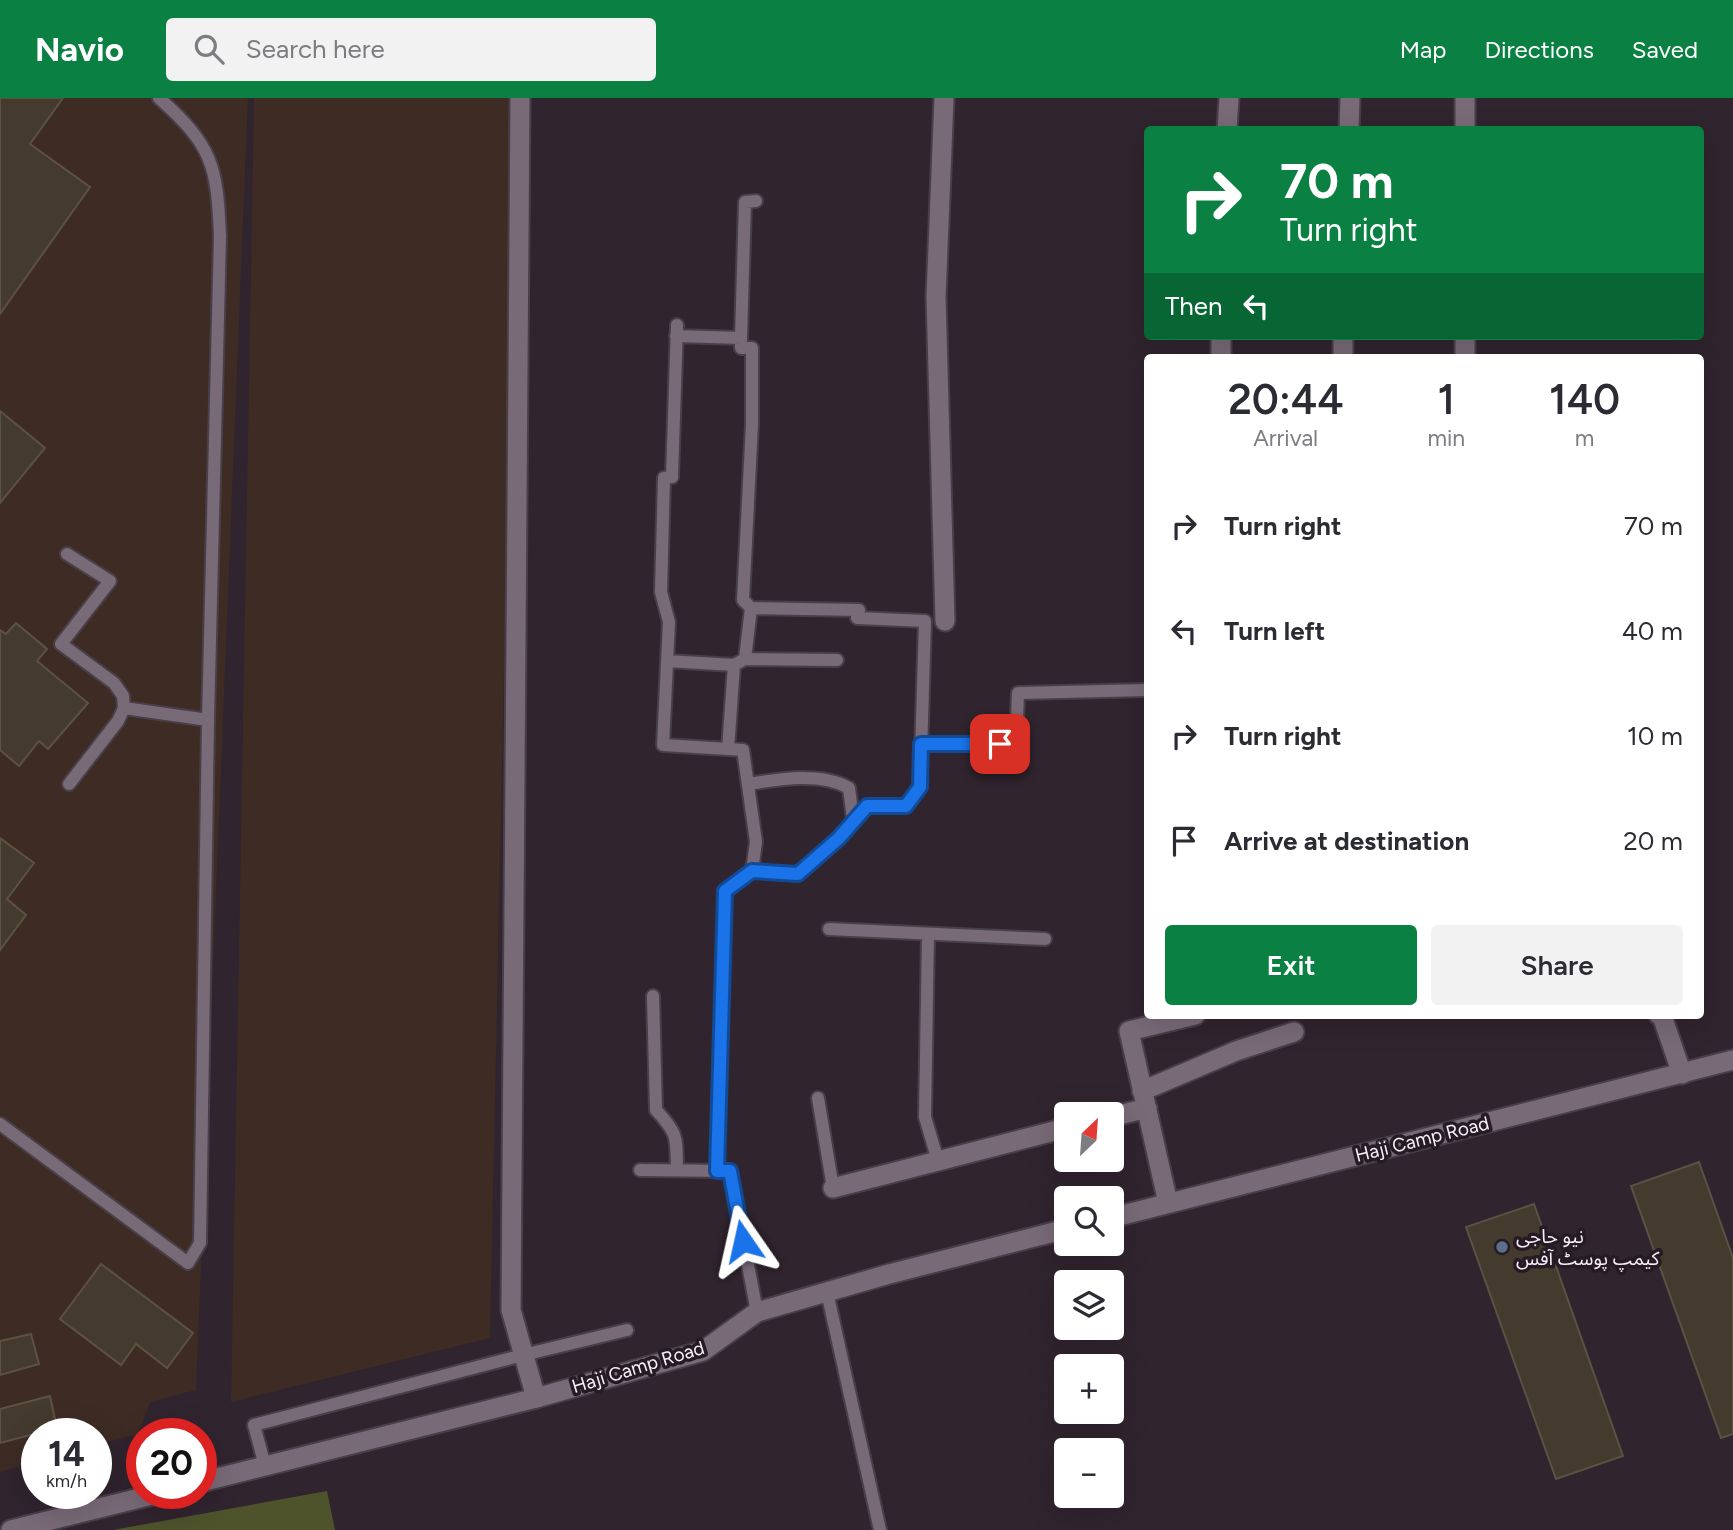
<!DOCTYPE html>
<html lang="en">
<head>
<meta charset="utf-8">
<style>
	body { margin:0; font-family:Figtree,"Noto Sans Arabic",sans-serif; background:#f2f2f3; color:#2b2b33; height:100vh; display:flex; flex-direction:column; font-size:26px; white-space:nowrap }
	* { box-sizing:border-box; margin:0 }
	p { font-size:23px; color:#7c7c81 }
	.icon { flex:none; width:38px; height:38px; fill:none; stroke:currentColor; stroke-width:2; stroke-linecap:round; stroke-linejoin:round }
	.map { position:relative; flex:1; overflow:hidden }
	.sheet { position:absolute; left:1144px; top:256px; width:560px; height:665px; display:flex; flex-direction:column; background:#fff; border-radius:7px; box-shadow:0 7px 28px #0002 }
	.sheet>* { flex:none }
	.hud { position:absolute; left:1144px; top:28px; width:560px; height:214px; border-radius:7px; box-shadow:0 7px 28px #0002; background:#0b8043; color:#fff; overflow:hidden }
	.needle { width:46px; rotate:25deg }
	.controls { position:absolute; left:1054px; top:1004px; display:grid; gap:14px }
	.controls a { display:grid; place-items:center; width:70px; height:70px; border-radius:7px; background:#fff; box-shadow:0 7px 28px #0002; font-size:35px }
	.speed { position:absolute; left:21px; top:1320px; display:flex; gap:14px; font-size:35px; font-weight:700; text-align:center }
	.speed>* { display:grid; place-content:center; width:91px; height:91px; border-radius:50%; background:#fff; box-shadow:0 7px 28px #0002; line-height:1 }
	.speed small { font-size:18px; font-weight:400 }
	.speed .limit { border:10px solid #d22; background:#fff; color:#111 }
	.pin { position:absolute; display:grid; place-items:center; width:60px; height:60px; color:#fff; margin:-30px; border-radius:14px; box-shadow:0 4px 10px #0006 }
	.me { position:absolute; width:77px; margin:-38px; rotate:349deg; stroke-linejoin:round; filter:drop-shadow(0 0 5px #0008) }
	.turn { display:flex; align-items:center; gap:24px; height:147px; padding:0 21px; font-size:32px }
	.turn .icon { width:91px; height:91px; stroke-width:2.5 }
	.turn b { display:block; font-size:49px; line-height:60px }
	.then { display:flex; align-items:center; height:66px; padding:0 21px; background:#0003; gap:14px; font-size:26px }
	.eta { display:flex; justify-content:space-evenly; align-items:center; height:119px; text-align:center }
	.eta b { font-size:42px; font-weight:600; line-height:49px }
	.cta { display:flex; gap:14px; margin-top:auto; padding:14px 21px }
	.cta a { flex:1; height:80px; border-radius:7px; background:#0b8043; color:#fff; font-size:28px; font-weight:600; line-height:80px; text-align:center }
	.cta a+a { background:#f2f2f3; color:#2b2b33 }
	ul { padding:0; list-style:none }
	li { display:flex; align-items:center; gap:21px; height:105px; padding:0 21px }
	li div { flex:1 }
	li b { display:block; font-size:26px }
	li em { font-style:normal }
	header { display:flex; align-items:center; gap:42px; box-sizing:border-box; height:98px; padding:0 35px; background:#0b8043; color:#fff }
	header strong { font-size:33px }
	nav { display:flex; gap:38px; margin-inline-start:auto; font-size:24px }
	.search { width:490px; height:63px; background:#f2f2f3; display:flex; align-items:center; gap:18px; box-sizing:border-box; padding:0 24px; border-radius:7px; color:#7c7c81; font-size:26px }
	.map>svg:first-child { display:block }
	.commercial { fill:#3d2b24 }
	.green { fill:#4e532c }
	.building { fill:#443a2d; stroke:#5c5244; stroke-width:2 }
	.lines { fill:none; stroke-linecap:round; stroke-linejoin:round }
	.service-casing { stroke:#483f48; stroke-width:16 }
	.minor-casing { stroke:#483f48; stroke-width:23 }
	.tertiary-casing { stroke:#483f48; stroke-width:23 }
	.service { stroke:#786a77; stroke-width:12 }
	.minor { stroke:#786a77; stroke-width:19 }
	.tertiary { stroke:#786a77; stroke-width:19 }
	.route-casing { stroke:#114b97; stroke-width:18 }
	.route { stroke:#1a73e8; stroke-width:12 }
	.service-dot { fill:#5c6f8a; stroke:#261b25; stroke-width:2.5 }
	.labels { text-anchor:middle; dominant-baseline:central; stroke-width:7; stroke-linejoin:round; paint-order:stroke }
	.street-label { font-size:19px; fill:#f7eff7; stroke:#261b25 }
	.poi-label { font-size:19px; fill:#f7eff7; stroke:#261b25; text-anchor:start }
</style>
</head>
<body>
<header>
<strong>Navio</strong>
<div class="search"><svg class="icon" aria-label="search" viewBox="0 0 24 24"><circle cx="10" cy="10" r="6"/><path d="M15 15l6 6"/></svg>Search here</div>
<nav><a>Map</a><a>Directions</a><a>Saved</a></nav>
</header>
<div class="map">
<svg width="1733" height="1432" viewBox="0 0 1733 1432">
	<rect width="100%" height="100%" fill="#30242f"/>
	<path class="commercial" d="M0,0h248l-52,1292 -46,12 -12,32 -42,11v-12h-59v29l-37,10z
		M254,0h262l-26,1240 -259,64z"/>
	<path class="green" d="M327,1393l8,39h-222z"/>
	<path class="building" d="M0,0h63l-33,46 60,43 -90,127z
		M0,313l45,37 -45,55z
		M16,525l31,26 -10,12 51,42 -40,46 -9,-8 -20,25 -19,-16v-120l6,4z
		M0,740l34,25 -27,36 19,16 -26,35z
		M1699,1064l34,96v176l-12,4 -90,-252z
		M1534,1106l89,252 -67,23 -90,-252z
		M101,1166l92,69 -26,35 -31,-24 -15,21 -61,-46z
		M31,1236l8,30 -39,11v-34z
		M50,1298l7,32 -57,15v-34z"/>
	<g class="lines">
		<defs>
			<path id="service" d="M677,227l-5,152 -8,1 -3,114 8,30 -6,123 65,4
				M676,238l65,2
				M67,456l43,27 -49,63 53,39 9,13 1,12 84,12
				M751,510l108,2 -2,8 68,3 -5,166 -14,19h-39l-28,32 -41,36 -46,-3
				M745,561l6,-51 -8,-8 9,-176v-76h-11v-10l4,-136 11,-1
				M667,563l67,4 11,-6 92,1
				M921,646h95l2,-51 130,-3
				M69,686l49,-63 6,-13
				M748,686c32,-5 73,-12 101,4l4,31
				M829,831l216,10
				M928,836l-3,183 13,44
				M653,898l3,114c23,25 20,27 21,60
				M818,1000l15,90
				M0,1026l188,139 12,-20 8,-523 12,-484c-3,-70 -7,-90 -61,-138
				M640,1072l90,1 27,141
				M717,1073l8,-280 27,-20 4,-29 -13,-92 -15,-1 6,-84
				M827,1194l53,238
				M265,1368l-11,-41 269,-70 104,-25"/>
			<path id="minor" d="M520,0l-9,1212 25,88
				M944,0l-8,199 9,324
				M1465,0v32
				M1227,32l2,-32
				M1349,32l1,-32
				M1221,259v-21
				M1343,259v-21
				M1465,259v-21
				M1659,917l3,1 20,58
				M1142,993l94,-40 58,-19
				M1111,1019l36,-9
				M833,1090l233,-60
				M1168,1105l-39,-172 66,-16"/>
			<path id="tertiary" d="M1111,1120l622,-158
				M201,1384l335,-84 167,-47 54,-39 132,-38 177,-45
				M11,1432l149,-37"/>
		</defs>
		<use href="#service" class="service-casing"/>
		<use href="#minor" class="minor-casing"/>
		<use href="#tertiary" class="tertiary-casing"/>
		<use href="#service" class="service"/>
		<use href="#minor" class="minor"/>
		<use href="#tertiary" class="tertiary"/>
	</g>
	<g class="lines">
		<defs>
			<path id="route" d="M743,1143l-13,-70h-13l8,-280 27,-20 46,3 41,-36 28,-32h39l14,-19 1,-43h79"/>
		</defs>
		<use href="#route" class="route-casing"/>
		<use href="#route" class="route"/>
	</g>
	<circle class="service-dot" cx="1502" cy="1149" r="7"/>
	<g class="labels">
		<g class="street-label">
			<text transform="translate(1422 1041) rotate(-14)">Haji Camp Road</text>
			<text transform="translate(638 1269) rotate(-17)">Haji Camp Road</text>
		</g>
		<g class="poi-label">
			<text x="1516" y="1138">نیو حاجی<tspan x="1516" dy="22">کیمپ پوسٹ آفس</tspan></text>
		</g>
	</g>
</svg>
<div class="controls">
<a><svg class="needle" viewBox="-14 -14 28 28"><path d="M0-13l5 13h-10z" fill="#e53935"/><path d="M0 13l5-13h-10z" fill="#7c7c81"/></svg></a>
<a><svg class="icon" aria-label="search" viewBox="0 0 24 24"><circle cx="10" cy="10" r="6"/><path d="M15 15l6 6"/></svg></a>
<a><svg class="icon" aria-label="layers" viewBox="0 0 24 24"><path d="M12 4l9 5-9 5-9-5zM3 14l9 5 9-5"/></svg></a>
<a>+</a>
<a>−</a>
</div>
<div class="speed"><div>14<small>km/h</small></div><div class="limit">20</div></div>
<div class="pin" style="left:1000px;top:646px;background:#d93025"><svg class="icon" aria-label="arrive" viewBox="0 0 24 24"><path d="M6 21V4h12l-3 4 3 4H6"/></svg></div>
<svg class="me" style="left:743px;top:1143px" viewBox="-20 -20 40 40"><path d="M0-17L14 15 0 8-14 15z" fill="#1a73e8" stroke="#fff" stroke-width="4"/></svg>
<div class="hud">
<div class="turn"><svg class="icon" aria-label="right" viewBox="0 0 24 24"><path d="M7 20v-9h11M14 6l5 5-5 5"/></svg><div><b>70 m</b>Turn right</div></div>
<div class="then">Then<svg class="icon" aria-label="left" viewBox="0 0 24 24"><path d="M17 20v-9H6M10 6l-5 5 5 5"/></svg></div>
</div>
<section class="sheet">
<div class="eta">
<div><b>20:44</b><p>Arrival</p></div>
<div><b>1</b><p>min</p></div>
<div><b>140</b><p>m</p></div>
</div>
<ul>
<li><svg class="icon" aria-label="right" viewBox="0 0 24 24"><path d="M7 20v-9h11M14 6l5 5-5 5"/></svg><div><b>Turn right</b></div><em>70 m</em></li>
<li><svg class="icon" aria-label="left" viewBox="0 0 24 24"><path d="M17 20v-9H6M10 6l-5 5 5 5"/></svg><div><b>Turn left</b></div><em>40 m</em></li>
<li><svg class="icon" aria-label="right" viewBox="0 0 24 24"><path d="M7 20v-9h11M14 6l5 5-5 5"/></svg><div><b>Turn right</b></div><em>10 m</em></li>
<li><svg class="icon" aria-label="arrive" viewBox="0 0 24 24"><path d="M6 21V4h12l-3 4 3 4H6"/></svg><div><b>Arrive at destination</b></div><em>20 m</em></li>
</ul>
<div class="cta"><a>Exit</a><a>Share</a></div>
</section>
</div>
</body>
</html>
